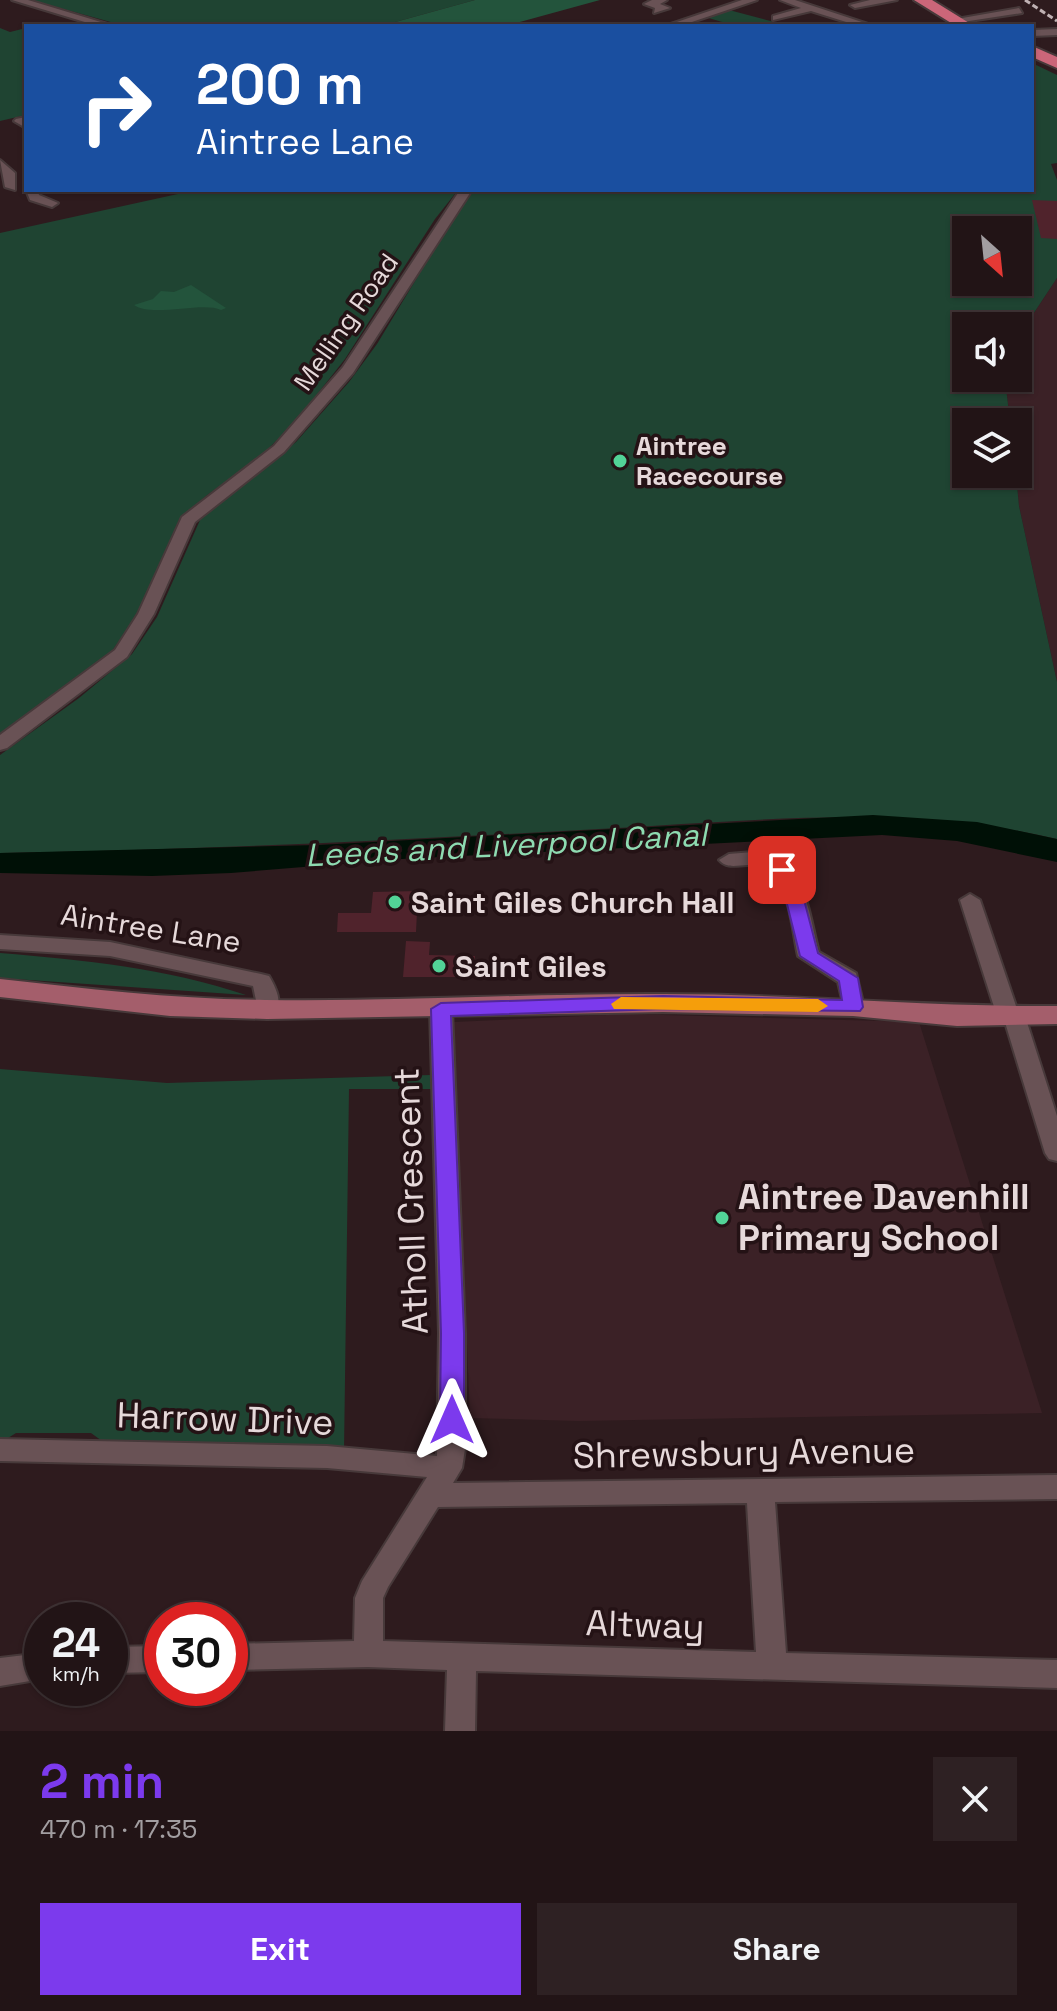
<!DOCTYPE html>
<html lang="en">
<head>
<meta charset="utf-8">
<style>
	body { margin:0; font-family:"Space Grotesk",sans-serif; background:#2e2123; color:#f1f3f6; height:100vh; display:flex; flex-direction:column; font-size:30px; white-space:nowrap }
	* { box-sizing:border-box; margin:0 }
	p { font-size:26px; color:#a29ea1 }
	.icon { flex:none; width:44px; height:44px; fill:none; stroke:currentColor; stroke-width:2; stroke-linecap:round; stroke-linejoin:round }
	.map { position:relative; height:1731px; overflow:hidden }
	.panel { display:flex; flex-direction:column; background:#221416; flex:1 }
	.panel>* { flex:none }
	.guide { position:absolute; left:24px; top:24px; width:1010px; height:168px; border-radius:0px; box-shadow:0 2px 6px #0004,0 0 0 2px #3f3335; background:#1a4fa0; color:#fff; overflow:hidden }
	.needle { width:52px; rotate:153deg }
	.controls { position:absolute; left:952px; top:216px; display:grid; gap:16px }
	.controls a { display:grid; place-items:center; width:80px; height:80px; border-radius:0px; background:#221416; box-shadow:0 2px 6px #0004,0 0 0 2px #3f3335; font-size:40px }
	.speed { position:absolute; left:24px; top:1602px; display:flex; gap:16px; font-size:40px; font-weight:700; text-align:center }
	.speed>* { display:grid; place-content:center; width:104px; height:104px; border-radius:50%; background:#221416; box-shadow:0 2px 6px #0004,0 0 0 2px #3f3335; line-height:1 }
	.speed small { font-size:20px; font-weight:400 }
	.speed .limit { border:12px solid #d22; background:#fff; color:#111 }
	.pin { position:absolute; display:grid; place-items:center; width:68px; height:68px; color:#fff; margin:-34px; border-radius:16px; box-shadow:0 4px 12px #0006 }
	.me { position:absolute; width:88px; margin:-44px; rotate:0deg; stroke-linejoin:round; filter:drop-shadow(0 0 6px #0008) }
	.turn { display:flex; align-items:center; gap:28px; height:168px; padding:0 40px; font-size:36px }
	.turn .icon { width:104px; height:104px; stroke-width:2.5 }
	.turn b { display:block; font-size:56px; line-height:68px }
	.round { display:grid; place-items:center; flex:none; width:84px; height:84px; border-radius:0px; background:#2e2123 }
	.head { display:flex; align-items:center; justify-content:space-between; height:136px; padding:0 40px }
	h1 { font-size:48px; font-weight:800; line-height:60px; color:#7c3aed }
	.action { display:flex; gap:16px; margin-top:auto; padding:16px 40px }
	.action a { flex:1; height:92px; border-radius:0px; background:#7c3aed; color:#fff; font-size:32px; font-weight:800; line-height:92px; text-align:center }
	.action a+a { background:#2e2123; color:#f1f3f6 }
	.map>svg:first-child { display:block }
	.built { fill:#3b2126 }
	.green { fill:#1f4432; fill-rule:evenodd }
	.forest { fill:#23543c }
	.water { fill:#001006 }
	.building { fill:#50232c }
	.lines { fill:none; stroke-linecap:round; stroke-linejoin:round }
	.minor-casing { stroke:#47393a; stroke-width:4 }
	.major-casing { stroke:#47393a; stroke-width:4 }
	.highway-casing { stroke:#47393a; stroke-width:4 }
	.minor { fill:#695255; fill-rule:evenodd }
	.major { fill:#a45e6b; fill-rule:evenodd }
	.highway { fill:#cb6679; fill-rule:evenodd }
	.rail { stroke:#bfb1b3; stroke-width:3; stroke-dasharray:6 3; stroke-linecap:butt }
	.route { fill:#7c3aed; stroke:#51269a; stroke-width:2 }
	.slow { fill:#f59e0b }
	.poi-dot { fill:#52d397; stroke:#241215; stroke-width:3 }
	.labels { text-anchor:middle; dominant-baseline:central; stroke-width:7; stroke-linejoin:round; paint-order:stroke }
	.far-street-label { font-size:26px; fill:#e6d9da; stroke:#241215 }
	.far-poi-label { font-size:26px; font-weight:bold; fill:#e6d9da; stroke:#241215; text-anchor:start }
	.poi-label { font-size:30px; font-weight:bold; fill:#e6d9da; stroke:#241215; text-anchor:start }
	.street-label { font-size:30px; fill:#e6d9da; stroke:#241215 }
	.water-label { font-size:32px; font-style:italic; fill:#8edbb1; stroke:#241215 }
	.near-poi-label { font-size:36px; font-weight:bold; fill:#e6d9da; stroke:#241215; text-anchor:start }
	.near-street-label { font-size:36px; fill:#e6d9da; stroke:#241215 }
</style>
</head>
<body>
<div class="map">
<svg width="1057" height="1731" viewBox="0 0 1057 1731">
	<rect width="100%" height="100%" fill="#2e1b1e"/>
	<path class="built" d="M1057,278v404l-38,-176 -3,-32 2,-52h-8l-5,-44h13v-41z
		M628,1014l291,8 123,391 -464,8 -108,-3 -16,-396z"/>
	<path class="green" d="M31,0h444l-94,26h-256z
		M729,10l60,16h-53l-31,-9z
		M0,28l10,4 16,-4v87l-26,6z
		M1032,63l25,12v88l-6,1 6,16v98l-39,59v-11h-52v52h39l5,44h-44v52h50l3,32 38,176v157c-152,-36 -304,-18 -458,-10 -200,11 -399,21 -599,24v-98l79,-57 53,-44 25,-37 43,-97 96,-78 53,-60 28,-38 70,-116 27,-38h558zM966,230h52v52h-52z
		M196,190h262l-23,29 -90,140 -49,62 -35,35 -55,40 -27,24 -42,95 -27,39 -110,82v-503z
		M0,953c84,7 166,15 246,42l-246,-17z
		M0,1069l167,14 264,-8 1,14h-83l-5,363 -235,-6 -18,-13h-75l-16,10z"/>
	<path class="forest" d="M475,0h125l-95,26h-124z
		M191,285l35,23 -5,2c-18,-9 -69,8 -87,-5l19,-6 8,-8 13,1z"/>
	<path class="water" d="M873,815l104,7 80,17v23l-100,-21 -75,-6 -480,24 -171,14 -79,3 -152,-3v-20l318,-8z"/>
	<path class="building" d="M1032,200l25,1v38l-16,-1z
		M418,891l-2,41h-79l1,-19h33l2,-21z
		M406,941l24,1 -1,13 46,1 -1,21h-71z"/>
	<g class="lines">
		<defs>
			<path id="minor" d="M12,0h16l86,26h-16z
				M652,0h15l-7,4 10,4 -16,5 1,-5 -11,-4z
				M742,0h15l-77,26h-15z
				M780,0h15l79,26h-15l-48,-15 -38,9v-4l28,-8z
				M870,0h27l-42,8 -5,-3z
				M1019,8l3,5 -66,10 -5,-3z
				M1057,29v6l-25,1v-6z
				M26,117v11l-12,-7 2,-2z
				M0,160l15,13v17l-10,-3z
				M26,190h12l1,5 19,8 -6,4 -22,-7z
				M460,190h12l-119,183 -69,79 -89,70 -41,92 -27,43 -120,91 -7,2v-15l115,-85 23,-36 44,-97 92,-71 69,-79z
				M753,852c53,2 55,61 66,100l37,21 8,34 -3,5h-16l-7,-30 -40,-26c-7,-29 -8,-94 -50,-91 -11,0 -21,4 -29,-5l10,-6z
				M970,894l10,6 36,106 8,7 33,103v45l-8,-2 -4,-6 -41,-134 -8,-6 -36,-113z
				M0,935l110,7 151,32 8,2c7,12 14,26 6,39h-16l-6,-29 -143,-30 -110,-7z
				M441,1002l8,2 3,5 13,324v116l-3,19 -9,15 604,-8v24l-282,3 11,151 271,7v28l-581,-17 -1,60h-30l2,-61 -79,-3 -138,3v-26l124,-3 1,-43 7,-17 65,-104 -100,-9 -327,-7v-22l327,7 110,10 2,-123 -9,-324 3,-5zM747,1503l9,149 -373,-11v-43l5,-11 50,-80z
				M162,1646v26l-52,1v-26z
				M42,1653v26l-42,7v-28z"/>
			<path id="major" d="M0,979c88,10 176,20 265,21 133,2 266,-7 399,-6 131,0 262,13 393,12v18l-100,2 -104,-10 -190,-4 -396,7 -97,-3 -170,-19z"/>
			<path id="highway" d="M914,0h18l42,26h-18z
				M1032,46l25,11v11l-25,-11z"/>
		</defs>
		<use href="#minor" class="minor-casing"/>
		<use href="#major" class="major-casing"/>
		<use href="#highway" class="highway-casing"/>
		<use href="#minor" class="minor"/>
		<use href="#major" class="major"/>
		<use href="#highway" class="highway"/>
		<path class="rail" d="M1025,0l32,21"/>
	</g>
	<path class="route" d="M782,865l7,1 13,26 16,61 40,25 5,29 -3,4 -197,-2 -212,7 13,317v87l-3,7 -9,3 -8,-3 -4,-7 1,-87 -10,-324 10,-6 222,-7 179,4 -3,-19 -39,-25 -16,-64 -11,-22z"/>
	<path class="slow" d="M621,997l197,2 10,7 -10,6 -204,-3 -3,-5z"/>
	<g class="poi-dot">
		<circle cx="620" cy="461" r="8"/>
		<circle cx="395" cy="902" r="8"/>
		<circle cx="439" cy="966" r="8"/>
		<circle cx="722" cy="1218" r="8"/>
	</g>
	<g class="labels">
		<g class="far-street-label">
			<text transform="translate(346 322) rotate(-55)">Melling Road</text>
		</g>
		<g class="far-poi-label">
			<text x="636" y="446">Aintree<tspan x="636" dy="30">Racecourse</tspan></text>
		</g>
		<g class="poi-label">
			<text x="411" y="902">Saint Giles Church Hall</text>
			<text x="455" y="966">Saint Giles</text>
		</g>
		<g class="street-label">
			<text transform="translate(151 928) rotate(9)">Aintree Lane</text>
		</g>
		<g class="water-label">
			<text transform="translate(506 845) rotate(-3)">Leeds and Liverpool Canal</text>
		</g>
		<g class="near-poi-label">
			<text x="738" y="1197">Aintree Davenhill<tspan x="738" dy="41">Primary School</tspan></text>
		</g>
		<g class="near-street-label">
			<text transform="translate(411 1201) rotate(-92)">Atholl Crescent</text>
			<text transform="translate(225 1419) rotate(2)">Harrow Drive</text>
			<text transform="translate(744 1453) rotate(-1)">Shrewsbury Avenue</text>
			<text transform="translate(645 1625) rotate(2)">Altway</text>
		</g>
	</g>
</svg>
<div class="controls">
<a><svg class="needle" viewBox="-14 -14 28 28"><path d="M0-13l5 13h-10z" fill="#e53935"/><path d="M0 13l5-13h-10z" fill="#a29ea1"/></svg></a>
<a><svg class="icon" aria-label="sound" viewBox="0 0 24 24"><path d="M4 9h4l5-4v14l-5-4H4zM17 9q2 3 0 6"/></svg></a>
<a><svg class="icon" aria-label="layers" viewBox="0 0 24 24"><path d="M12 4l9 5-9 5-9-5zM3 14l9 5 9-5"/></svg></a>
</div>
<div class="speed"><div>24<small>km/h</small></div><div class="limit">30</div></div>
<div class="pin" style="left:782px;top:870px;background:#d93025"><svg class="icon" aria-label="arrive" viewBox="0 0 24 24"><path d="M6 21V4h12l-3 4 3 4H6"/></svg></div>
<svg class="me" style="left:452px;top:1420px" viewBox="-20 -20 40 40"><path d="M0-17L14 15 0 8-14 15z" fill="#7c3aed" stroke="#fff" stroke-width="4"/></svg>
<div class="guide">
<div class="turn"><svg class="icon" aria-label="right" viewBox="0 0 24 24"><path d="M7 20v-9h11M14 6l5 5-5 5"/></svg><div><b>200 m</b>Aintree Lane</div></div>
</div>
</div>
<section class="panel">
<div class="head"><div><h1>2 min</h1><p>470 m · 17:35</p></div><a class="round"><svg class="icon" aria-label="close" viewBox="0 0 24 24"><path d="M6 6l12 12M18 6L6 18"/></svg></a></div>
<div class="action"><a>Exit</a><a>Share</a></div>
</section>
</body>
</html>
